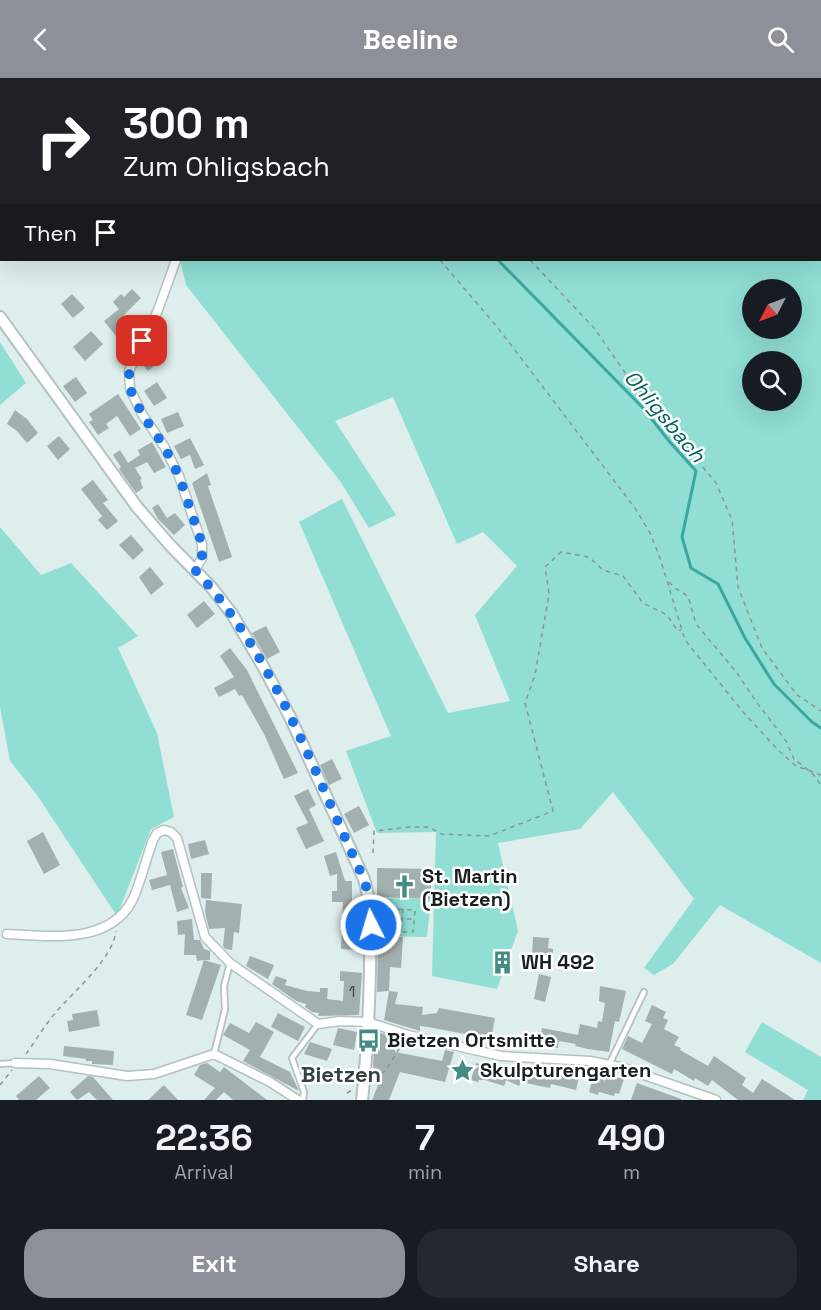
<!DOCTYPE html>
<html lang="en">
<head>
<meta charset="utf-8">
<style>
	body { margin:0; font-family:"Space Grotesk",sans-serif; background:#242831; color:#f1f3f6; height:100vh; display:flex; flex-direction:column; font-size:22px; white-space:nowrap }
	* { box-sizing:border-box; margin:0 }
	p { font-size:20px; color:#9ea1a6 }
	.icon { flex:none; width:33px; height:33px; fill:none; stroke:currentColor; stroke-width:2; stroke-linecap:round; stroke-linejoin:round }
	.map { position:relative; height:1022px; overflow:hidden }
	.side { display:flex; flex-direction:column; background:#171b24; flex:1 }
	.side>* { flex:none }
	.guide { position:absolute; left:0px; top:0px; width:822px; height:183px; box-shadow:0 6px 24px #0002; background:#202124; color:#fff; overflow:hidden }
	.needle { width:39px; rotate:228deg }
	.controls { position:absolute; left:742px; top:201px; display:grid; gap:12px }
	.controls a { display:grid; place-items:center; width:60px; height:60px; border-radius:50%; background:#171b24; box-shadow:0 6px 24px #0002; font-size:30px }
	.pin { position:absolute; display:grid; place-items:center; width:51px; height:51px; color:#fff; margin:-26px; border-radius:12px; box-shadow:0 3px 9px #0006 }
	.me { position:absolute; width:66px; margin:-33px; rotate:355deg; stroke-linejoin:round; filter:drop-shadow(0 0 4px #0008) }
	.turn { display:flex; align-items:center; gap:21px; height:126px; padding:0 24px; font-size:27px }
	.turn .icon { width:78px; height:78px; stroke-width:2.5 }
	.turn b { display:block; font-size:42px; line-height:51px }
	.then { display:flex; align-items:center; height:57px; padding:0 24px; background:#0003; gap:12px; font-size:22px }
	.eta { display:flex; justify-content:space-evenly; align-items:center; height:102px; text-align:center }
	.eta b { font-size:36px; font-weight:600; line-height:42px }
	.button { display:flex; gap:12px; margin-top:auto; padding:12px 24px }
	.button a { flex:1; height:69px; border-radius:24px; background:#8c9099; color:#fff; font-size:24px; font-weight:600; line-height:69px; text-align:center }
	.button a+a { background:#242831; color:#f1f3f6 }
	header { display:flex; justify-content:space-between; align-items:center; height:78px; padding:0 24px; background:#8c9099; color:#fff; font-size:27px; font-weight:600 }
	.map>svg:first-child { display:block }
	.green { fill:#90ded4; fill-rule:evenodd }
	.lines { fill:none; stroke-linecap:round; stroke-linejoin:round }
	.stream { stroke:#39a89e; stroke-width:3 }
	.building { fill:#a2b1af }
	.service-casing { stroke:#b3c2c0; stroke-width:8 }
	.minor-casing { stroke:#b3c2c0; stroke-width:11 }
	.tertiary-casing { stroke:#b3c2c0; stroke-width:14 }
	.path { stroke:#8a9694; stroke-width:1.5; stroke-dasharray:4.5 4.5; stroke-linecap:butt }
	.service { stroke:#fff; stroke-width:4.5 }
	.minor { stroke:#fff; stroke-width:8 }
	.tertiary { stroke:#fff; stroke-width:10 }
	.route { stroke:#1a73e8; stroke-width:10; stroke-dasharray:0 18 }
	.labels { text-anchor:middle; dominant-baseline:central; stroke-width:5; stroke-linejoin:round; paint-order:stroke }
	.number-label { font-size:16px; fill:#3b4442 }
	.poi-label { font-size:20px; font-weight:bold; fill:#191f1e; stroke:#fff; text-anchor:start }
	.water-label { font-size:21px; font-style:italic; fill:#00625a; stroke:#fff }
	.quarter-label { font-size:22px; font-weight:bold; fill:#34413f; stroke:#fff }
</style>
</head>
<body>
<header><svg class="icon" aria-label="back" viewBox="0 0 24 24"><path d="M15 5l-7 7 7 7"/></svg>Beeline<svg class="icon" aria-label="search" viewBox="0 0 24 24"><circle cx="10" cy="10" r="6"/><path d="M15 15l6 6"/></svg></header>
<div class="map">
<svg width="821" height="1022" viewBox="0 0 821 1022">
	<rect width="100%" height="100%" fill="#deeeec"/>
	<path class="green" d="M137,0h661v1l-661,1z
		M821,96v789l-101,-58 -47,59 -19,11 -10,-7 50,-69 -81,-107 -33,37 -82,14 20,88 -21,58 -65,-13 4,-144 -59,1 -31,-82 45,-15 -92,-214 43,-23 106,214 62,-12 -35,-86 42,-49 -34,-34 -26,12 -64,-147 -58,24 61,94 -27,13 -29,-47 -154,-196 -6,-25h640zM753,212h39v38h-39zM753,284h39v38h-39z
		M0,264l26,41 -26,22z
		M0,449l41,48 30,-12 67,73 -20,12 39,85 17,84 -23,12 -34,87 -80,-121 -27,-34 -10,-54z
		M369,820l62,1 -4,38 -57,-1z
		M762,944l59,35v43h-18l5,-10 -63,-38z"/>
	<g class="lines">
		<path class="stream" d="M288,0l1,2
			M177,2v-2
			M498,182l145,148 26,33 27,30 -14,66 9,31 27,16 27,54 29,46 38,38 9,6"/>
	</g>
	<path class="building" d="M132,211l9,9 -23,23 9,11 -8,8 -15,-19 15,-12 -6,-7 8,-8 3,3z
		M72,216l13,14 -12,10 -12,-14z
		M91,253l12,13 -18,17 -12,-14z
		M151,270l10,12 -13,11 -8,-9 4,-8z
		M76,299l11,16 -12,9 -12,-16z
		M157,304l10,16 -13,8 -10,-15z
		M118,316l23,35 -11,7 -13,-20 -11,8 3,4 -11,7 -9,-13 4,-2 -4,-6z
		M15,332l12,9 11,14 -11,10 -10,-12 -10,-7z
		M178,334l6,14 -17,7 -6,-14z
		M59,358l11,13 -12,11 -11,-14z
		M190,360l14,27 -9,4 -5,-14 -9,4 -7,-13z
		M152,364l14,25 -12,6 -7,-11 -12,6 7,11 -2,1 3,8 -7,5 -17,-24 2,-2 -8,-12 7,-5 8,13 12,-8 -2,-5z
		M207,395l4,12 -3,1 24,71 -13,5 -27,-79z
		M93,402l15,20 -5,3 15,18 -11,9 -9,-10 4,-4 -21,-27z
		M158,426l9,14 8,-5 10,12 -11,10 -16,-16 -6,-11z
		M131,457l13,15 -11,10 -14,-15z
		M150,489l14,17 -13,11 -12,-18z
		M204,523l11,13 -18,14 -10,-13z
		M266,548l14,26 -13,7 -15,-26z
		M230,570l17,22 51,103 -14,6 -20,-45 -22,-39 -3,1 -4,-7 -16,8 -5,-9 20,-11 -14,-21z
		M332,681l10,20 -13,6 -9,-20z
		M308,711l8,16 -7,4 15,32 -18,8 -10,-21 12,-5 -14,-27z
		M359,728l10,19 -15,8 -10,-19z
		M43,754l17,33 -16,9 -17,-33z
		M205,762l4,14 -18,5 -3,-15z
		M173,771l10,38 -2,1 8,20 -12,4 -7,-27 -18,5 -3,-10 18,-5 -6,-23z
		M336,774l9,29h7v30l7,1 -1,38 -17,-1 2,-47h-11v-11h5v-17l-7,2 -6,-20z
		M377,790l54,1v30l-54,-2z
		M201,795h11l-1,26 -10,-1z
		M206,822l36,4 -3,29 -5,-1 -2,18 -7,-1 -2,-3 2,-18 -16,1 -4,-17z
		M192,841l2,21h6l4,9 6,2v9h-6l17,5 -19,55 -16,-5 18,-55 -7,1 -1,-6h-12l1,-21 -7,1 -1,-14z
		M378,859h25l-2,31 -11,-1 -1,24 -12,1z
		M533,859l16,1 -1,10 5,1v8l-21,-2z
		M250,878l24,9 -6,14 -22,-13z
		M340,893l22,2 -3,42 -41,1 1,-3 -7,-1 -7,-5 1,-3 -10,-3 -24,-17 4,-8 11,4 -2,5 22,6 13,1v-4h8l-1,11 16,2 1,-20h-4z
		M539,896l12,3 -6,25 -11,-3z
		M600,908l26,5 -7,31 -4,-1 -6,31 -21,-3 -13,-3 1,-2 -17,-3 -1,7 -19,-3 3,-17 36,7 2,-11 17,4 1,-7 4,1 3,-19 -6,-2z
		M389,913l9,1 -3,12 28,3 -1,8 15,-2 2,-5 56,10 -4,21 -63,-12 -8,-1v5l-36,-11z
		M652,927l14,7 -3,6 5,2 -4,9 15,8 -5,8 7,3 -1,2 28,16 6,-10 32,22 -4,7 11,8 9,-14 33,21h-57l-26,-20 -4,6 -13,-8 -1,3 -20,-12 -2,5 -50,-25 6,-13 14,7 10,-19 -7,-3z
		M97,932l3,16 -31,6 -2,-11 6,-1 -1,-6z
		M278,935l27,14 -7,14 -27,-14z
		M256,944l18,10 -14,25 30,15 9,19 -56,-30 7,-11 -27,-15 7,-12 19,10z
		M338,950l19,4 -3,18 -21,-5z
		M375,953l21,7 -1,14 47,9 3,-11 9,2 -9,30 -45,-10 -11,28h-17l8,-20 -7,-14z
		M310,964l22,7 -5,12 -23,-7z
		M64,968l50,5 -1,14 -21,-1v-3h-6v-2l-23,-3z
		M207,985l13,9 4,-5 43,33h-34l-9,-8 -8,8h-12l11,-12 -21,-13 6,-10z
		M476,985l33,10 4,-7 21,10 4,-9 23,5 1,-4 18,5 -4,17 -25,-6 -1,4 -29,-6 -2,4 -13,-6 -2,6 -19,-6h-6l-1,2 -7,-2z
		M595,993l10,3 -1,9 3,-8 17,4 -5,15 -4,-1 -1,3 -15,-4 -1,3 -9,-3z
		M39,998l11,12 -14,12h-17l-3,-4z
		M88,998l5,1 20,23h-16l-8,-8 -12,8 -7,-8z
		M637,1005l44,16v1h-50z
		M164,1007l14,15h-30z"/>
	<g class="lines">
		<defs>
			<path id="service" d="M214,976l11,-45 -1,-23 6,-23
				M0,986l15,-1
				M609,987l35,-73
				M303,1022l1,-8 -12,-34 26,-34"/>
			<path id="minor" d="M152,0l1,2
				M176,182l-18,50 -29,61 1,18 12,25 22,32 15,30 23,68v14l-7,12
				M7,856c42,2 101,11 125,-33 9,-19 14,-42 21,-61l4,-7 7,-3 7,2 6,6 28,99 25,26 88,61 22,-3 28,1 40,13 93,21 89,5 34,7 92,32
				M15,985l35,1 77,12 27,-2 60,-20 56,28 28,18"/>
			<path id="tertiary" d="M0,239l137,190 32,37 43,44 20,26 32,54 26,49 74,162c9,30 6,60 6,92 -1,43 -3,86 -8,129"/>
		</defs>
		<use href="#service" class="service-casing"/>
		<use href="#minor" class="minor-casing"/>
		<use href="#tertiary" class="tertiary-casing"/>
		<path class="path" d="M233,0l3,2
			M303,0l2,2
			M174,2v-2
			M516,2v-2
			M440,182l58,68 137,180 15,25 10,25 25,82 58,72 36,39 17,15 25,9
			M530,182l65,69 28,41 93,113 16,37 6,67 24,61 35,47 24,16
			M669,504l6,6 13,8 8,28 41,49 18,27 31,41 8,18 18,14 9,12
			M373,775l1,-22 37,-4h18l12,7 48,2 64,-25 -28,-108 10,-28 14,-81 -4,-27 16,-15 28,5 14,13 20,6 20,27 24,12 11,16 3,-1
			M389,831l26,1 -2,22h-25z
			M389,841h25
			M401,853l2,-22
			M26,976c10,-14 19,-29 30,-42 19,-22 56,-52 60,-81
			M374,1001l12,-9 16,-26
			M0,1007l12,-15
			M347,1015l7,-4"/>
		<use href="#service" class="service"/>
		<use href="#minor" class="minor"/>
		<use href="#tertiary" class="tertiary"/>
	</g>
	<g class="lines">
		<path class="route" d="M142,263l-13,30 1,18 12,25 22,32 15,30 23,68v14l-7,12c80,86 119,204 169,309l5,19 2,27"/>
	</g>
	<defs>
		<symbol id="church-bare" viewBox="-9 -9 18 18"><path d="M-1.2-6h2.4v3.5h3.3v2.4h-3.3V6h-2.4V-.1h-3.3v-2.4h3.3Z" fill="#448b83" stroke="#fff" stroke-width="2.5" paint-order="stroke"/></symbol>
		<symbol id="building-bare" viewBox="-9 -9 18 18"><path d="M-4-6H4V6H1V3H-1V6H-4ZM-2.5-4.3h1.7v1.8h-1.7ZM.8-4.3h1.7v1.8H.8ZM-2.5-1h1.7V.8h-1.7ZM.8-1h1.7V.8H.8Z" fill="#448b83" stroke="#fff" stroke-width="2.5" paint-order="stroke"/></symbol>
		<symbol id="bus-bare" viewBox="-9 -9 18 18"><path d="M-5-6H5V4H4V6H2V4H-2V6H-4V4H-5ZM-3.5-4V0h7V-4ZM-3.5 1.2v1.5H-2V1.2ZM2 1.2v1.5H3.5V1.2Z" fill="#448b83" stroke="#fff" stroke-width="2.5" paint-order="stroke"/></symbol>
		<symbol id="sight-bare" viewBox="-9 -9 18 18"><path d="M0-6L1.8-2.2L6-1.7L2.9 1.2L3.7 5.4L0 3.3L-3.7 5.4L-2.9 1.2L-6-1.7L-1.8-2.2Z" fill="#448b83" stroke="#fff" stroke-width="2.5" paint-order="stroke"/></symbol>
	</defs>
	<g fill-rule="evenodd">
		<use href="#church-bare" x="388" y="792" width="33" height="33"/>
		<use href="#building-bare" x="486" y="868" width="33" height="33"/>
		<use href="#bus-bare" x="352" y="946" width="33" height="33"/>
		<use href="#sight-bare" x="446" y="976" width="33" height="33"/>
	</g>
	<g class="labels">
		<g class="number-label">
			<text x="352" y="913">1</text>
		</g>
		<g class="poi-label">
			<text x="422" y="798">St. Martin<tspan x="422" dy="23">(Bietzen)</tspan></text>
			<text x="521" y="884">WH 492</text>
			<text x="387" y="962">Bietzen Ortsmitte</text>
			<text x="480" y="992">Skulpturengarten</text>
		</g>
		<g class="water-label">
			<text transform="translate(665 338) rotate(50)">Ohligsbach</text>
		</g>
		<g class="quarter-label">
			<text x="341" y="996">Bietzen</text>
		</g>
	</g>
</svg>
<div class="controls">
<a><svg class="needle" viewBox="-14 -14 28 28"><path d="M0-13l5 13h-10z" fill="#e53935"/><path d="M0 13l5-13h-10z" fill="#9ea1a6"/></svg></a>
<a><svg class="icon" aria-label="search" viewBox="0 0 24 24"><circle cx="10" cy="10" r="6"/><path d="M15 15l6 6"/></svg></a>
</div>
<div class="pin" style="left:142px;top:263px;background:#d93025"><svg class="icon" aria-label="arrive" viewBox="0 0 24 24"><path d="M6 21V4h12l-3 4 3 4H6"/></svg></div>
<svg class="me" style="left:371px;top:847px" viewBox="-20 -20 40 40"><circle r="17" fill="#1a73e8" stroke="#fff" stroke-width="3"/><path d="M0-11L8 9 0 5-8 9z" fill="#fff"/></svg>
<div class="guide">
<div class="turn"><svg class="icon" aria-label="right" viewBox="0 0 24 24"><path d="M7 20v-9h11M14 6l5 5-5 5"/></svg><div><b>300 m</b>Zum Ohligsbach</div></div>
<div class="then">Then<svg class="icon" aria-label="arrive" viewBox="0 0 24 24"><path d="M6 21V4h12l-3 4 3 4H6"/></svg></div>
</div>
</div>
<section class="side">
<div class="eta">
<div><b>22:36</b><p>Arrival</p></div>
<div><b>7</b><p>min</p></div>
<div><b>490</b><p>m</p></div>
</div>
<div class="button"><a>Exit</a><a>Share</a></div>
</section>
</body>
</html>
